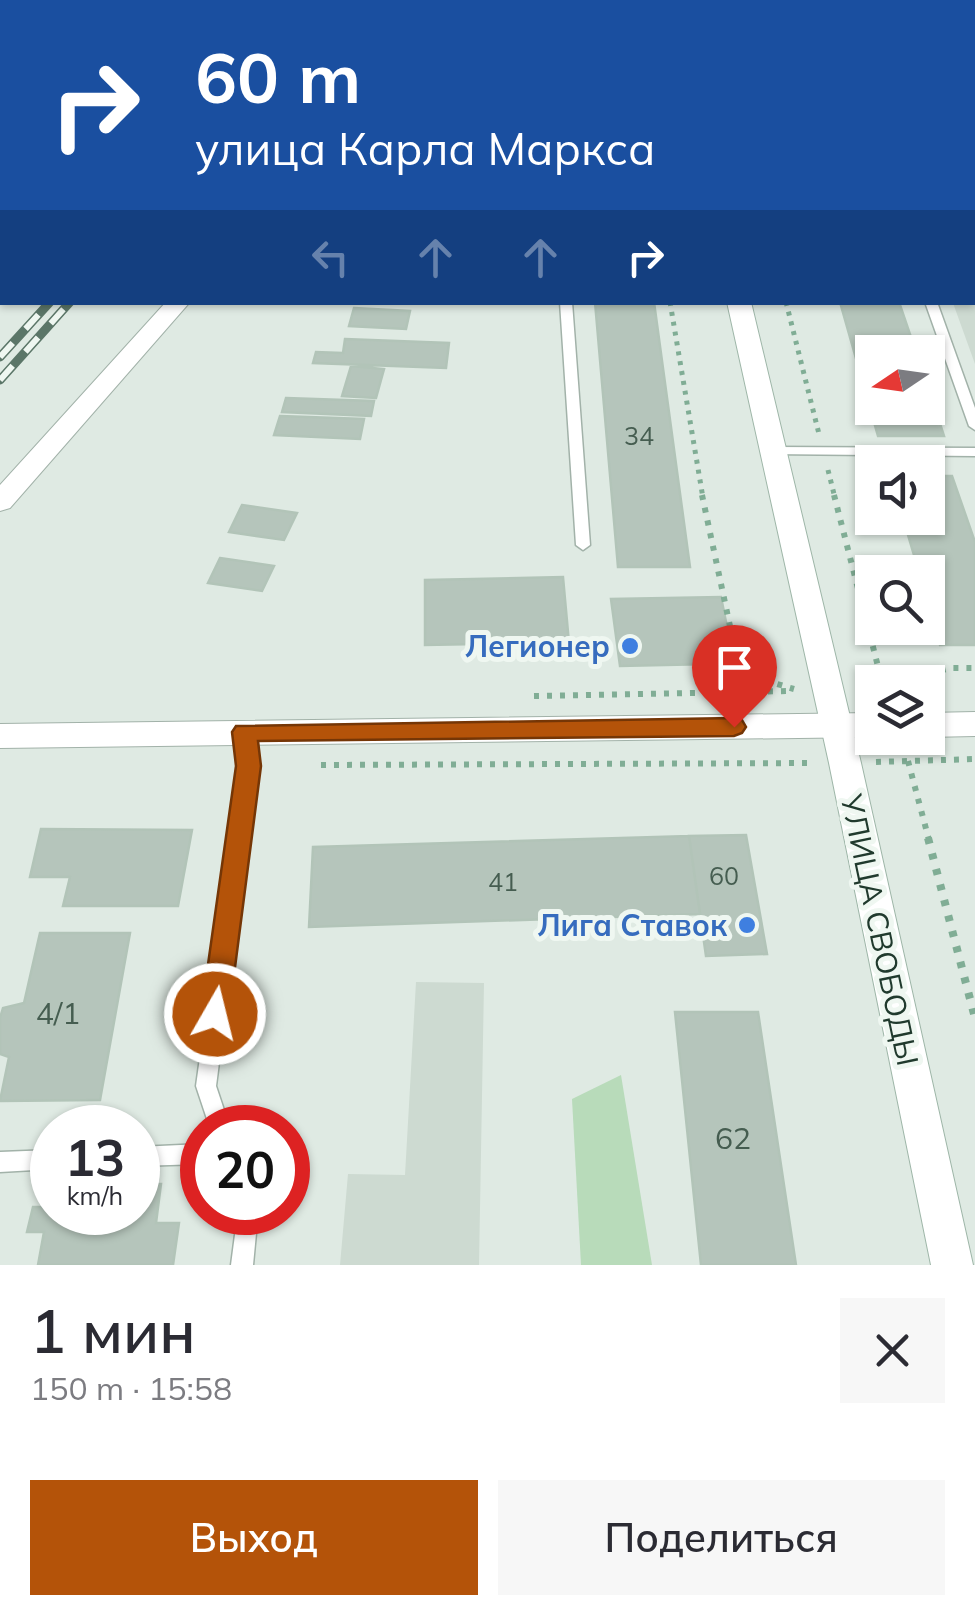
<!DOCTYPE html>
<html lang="ru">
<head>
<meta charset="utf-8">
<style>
	body { margin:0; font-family:Mulish,sans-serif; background:#f7f7f7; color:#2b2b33; height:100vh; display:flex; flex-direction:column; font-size:38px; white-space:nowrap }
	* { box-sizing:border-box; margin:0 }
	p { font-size:32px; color:#7c7c81 }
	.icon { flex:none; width:55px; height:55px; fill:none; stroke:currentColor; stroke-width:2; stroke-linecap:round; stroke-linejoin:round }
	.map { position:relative; height:1265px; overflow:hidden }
	.sheet { display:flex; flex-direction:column; background:#fff; flex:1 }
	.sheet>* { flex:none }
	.banner { position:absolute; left:0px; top:0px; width:975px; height:305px; box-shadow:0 2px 8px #0004; background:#1a4fa0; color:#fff; overflow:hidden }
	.needle { width:65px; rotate:257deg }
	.controls { position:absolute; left:855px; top:335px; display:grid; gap:20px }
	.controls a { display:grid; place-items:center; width:90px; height:90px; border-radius:0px; background:#fff; box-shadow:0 2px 8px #0004; font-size:50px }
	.speed { position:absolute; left:30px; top:1105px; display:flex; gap:20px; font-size:50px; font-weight:700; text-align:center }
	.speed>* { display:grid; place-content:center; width:130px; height:130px; border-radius:50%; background:#fff; box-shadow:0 2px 8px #0004; line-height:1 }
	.speed small { font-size:25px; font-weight:400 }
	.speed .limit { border:15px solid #d22; background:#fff; color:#111 }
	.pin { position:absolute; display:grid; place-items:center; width:85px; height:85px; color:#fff; margin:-102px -42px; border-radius:50% 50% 50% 0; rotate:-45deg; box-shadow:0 0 10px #0007 }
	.pin .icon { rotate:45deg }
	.me { position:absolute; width:110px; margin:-55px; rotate:8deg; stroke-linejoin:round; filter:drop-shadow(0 0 8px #0008) }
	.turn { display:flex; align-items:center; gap:35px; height:210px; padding:0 30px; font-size:45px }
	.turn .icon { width:130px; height:130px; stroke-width:2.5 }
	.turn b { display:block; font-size:70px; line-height:85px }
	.lanes { display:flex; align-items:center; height:95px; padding:0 30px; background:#0003; justify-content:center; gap:50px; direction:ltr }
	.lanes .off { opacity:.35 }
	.round { display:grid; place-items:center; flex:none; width:105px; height:105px; border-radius:0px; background:#f7f7f7 }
	.head { display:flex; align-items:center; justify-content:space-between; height:170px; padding:0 30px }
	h1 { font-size:60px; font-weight:600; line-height:75px }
	.button { display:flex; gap:20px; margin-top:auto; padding:20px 30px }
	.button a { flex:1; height:115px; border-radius:0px; background:#b45309; color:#fff; font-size:40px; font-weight:600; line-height:115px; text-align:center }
	.button a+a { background:#f7f7f7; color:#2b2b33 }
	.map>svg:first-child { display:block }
	.built { fill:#cddad1 }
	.green { fill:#b8dbba }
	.building { fill:#b5c5bb; stroke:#b2c4b8; stroke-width:2.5 }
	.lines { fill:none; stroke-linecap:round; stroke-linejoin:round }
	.service-casing { stroke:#a2b2a9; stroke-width:3 }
	.minor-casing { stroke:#a2b2a9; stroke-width:2 }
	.tertiary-casing { stroke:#a2b2a9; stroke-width:2 }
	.secondary-casing { stroke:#9eb6a8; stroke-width:2 }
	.path-far2 { stroke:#80ad95; stroke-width:5; stroke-dasharray:4 6; stroke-linecap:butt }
	.path-far1 { stroke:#80ad95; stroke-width:6; stroke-dasharray:5 8; stroke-linecap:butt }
	.path { stroke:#80ad95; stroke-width:8; stroke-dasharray:6 10; stroke-linecap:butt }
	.service { fill:#fff; fill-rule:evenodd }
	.minor { fill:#fff; fill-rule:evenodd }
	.tertiary { fill:#fff; fill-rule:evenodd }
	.secondary { fill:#fff; fill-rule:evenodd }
	.rail-casing { stroke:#5b7668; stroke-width:9 }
	.rail { stroke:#eff7f1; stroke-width:6; stroke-dasharray:19; stroke-linecap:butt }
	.route { fill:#b45309; stroke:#753606; stroke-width:2.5 }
	.shop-dot { fill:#3f7fe0; stroke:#eff7f1; stroke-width:4 }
	.labels { text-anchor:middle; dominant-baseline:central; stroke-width:10; stroke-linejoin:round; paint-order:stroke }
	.number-label { font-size:25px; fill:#455d50 }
	.shop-label { font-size:30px; font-weight:bold; fill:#366cbe; stroke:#eff7f1; text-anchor:end }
	.street-label { font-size:30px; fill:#203a2d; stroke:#eff7f1 }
	.near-number-label { font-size:30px; fill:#455d50 }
</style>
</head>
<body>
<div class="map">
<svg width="975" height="1265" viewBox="0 0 975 1265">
	<rect width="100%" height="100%" fill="#dfeae3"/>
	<path class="built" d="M973,152h2v212l-22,-61 19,-1z
		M416,982l68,1 -5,282h-139l8,-91 57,1z"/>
	<path class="green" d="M621,1075l31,190h-71l-9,-166z"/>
	<path class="building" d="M595,302h59l36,265h-72z
		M840,302h59l17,50h-44v56h56v-21l16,49h-66z
		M354,308l56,3 -4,18 -57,-3z
		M345,339l104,4 -3,25 -133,-5 3,-11 27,1z
		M351,366l33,3 -8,29 -34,-2z
		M286,398l88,3 -3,15 -89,-4z
		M280,416l84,3 -4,20 -86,-4z
		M928,476h24l23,66v103h-35l-12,-44v-29h-9l-16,-54h25z
		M242,505l55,8 -13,27 -55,-8z
		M220,558l54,8 -12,25 -54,-8z
		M563,577l6,66 -59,1v13l-31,1v-14l-54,1v-65z
		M721,597l12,60h-25l2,7 -90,2 -9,-67z
		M41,829l151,1 -14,76h-115l7,-29h-40z
		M746,835l21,119 -61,2 -17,-120z
		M689,836l11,78 -391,13 4,-80z
		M40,933h90l-30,167 -100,1 9,-44 -9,-3v-36l3,-10 21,-5z
		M675,1012h83l38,253h-95z
		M138,1184h23l-5,39h23l-6,42h-135l6,-33h-17l6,-25h14l4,-22 1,27h86z"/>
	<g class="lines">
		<defs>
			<path id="service" d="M86,0h9l-2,2h-8z
				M373,0h8l-1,2h-8z
				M0,84l2,1v6l-2,-1z
				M972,123h3v6h-3z
				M0,184h2v8h-2z
				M560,302h12l18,243 -7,5 -7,-5z
				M925,302h12l38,106v22l-6,-4z
				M773,447l202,1v8l-207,-2 -2,-3z
				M244,727l6,2 2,4 5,32 -41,321 14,42h-20l-14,-42 45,-321 -5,-32 2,-4z
				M202,1144v20l-64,2v-19z
				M52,1150v19l-52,3v-20z
				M238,1212h20l-5,53h-22z"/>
			<path id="minor" d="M2,36v14l-2,1v-14z"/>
			<path id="tertiary" d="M972,62h3v12h-3z
				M166,302h24l-180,206 -10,3v-26z
				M975,712v24l-47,1v-24z
				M872,713v24l-872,11v-24z"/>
			<path id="secondary" d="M663,0h18v2h-18z
				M727,302h24l110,461 112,502h-42l-102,-502z"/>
		</defs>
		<use href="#service" class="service-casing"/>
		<use href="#minor" class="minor-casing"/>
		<use href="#tertiary" class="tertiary-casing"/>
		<use href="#secondary" class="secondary-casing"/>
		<path class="path-far2" d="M670,302l33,196
			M786,302l33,132
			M828,470l7,28"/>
		<path class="path-far1" d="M702,495l38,178 54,16
			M834,495l48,187
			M890,682l61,-14h24
			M534,696l258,-5
			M908,761l21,79
			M876,762l99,-3
			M321,765l493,-2"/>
		<path class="path" d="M928,838l47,180"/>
		<use href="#service" class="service"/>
		<use href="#minor" class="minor"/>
		<use href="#tertiary" class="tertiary"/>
		<use href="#secondary" class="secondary"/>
		<defs>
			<path id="rail" d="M0,357l50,-55
				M0,380l70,-78"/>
		</defs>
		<use href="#rail" class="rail-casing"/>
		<use href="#rail" class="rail"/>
	</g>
	<path class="route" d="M734,718l8,2 4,7 -4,6 -8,3 -476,5 3,25 -32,248 -4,9 -10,4 -10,-4 -4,-9 35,-248 -4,-34 4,-6z"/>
	<g class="shop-dot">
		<circle cx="630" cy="646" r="10"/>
		<circle cx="747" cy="925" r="10"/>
	</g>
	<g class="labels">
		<g class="number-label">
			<text x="639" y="435">34</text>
			<text x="724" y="875">60</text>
			<text x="503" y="881">41</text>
		</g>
		<g class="shop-label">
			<text x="610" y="646">Легионер</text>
			<text x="727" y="925">Лига Ставок</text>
		</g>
		<g class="street-label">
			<text transform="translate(880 930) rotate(78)">УЛИЦА СВОБОДЫ</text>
		</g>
		<g class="near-number-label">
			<text x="58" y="1013">4/1</text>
			<text x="733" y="1138">62</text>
		</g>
	</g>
</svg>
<div class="controls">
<a><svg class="needle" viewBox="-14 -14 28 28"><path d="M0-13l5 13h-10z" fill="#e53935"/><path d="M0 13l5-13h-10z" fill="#7c7c81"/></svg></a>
<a><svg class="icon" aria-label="sound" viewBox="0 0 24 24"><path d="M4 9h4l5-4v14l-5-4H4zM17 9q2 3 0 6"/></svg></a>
<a><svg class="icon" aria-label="search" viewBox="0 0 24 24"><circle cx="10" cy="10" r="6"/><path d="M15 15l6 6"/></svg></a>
<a><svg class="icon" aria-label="layers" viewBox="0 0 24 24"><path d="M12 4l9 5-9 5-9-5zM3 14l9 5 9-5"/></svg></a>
</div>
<div class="speed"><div>13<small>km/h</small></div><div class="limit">20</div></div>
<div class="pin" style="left:734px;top:727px;background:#d93025"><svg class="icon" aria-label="arrive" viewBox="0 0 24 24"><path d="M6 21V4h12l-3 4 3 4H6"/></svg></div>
<svg class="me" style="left:215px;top:1014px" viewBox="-20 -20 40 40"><circle r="17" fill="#b45309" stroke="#fff" stroke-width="3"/><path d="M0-11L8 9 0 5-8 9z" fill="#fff"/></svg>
<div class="banner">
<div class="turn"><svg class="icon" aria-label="right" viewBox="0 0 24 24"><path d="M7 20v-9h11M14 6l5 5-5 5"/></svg><div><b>60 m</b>улица Карла Маркса</div></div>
<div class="lanes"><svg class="icon off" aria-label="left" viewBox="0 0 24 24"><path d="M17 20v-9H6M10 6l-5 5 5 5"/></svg><svg class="icon off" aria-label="ahead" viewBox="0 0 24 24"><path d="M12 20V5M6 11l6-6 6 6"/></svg><svg class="icon off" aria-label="ahead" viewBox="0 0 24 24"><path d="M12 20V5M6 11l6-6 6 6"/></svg><svg class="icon" aria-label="right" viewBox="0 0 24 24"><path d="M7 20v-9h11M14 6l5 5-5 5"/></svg></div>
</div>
</div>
<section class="sheet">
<div class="head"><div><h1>1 мин</h1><p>150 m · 15:58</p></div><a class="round"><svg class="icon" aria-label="close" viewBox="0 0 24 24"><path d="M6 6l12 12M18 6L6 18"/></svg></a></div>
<div class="button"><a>Выход</a><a>Поделиться</a></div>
</section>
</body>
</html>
